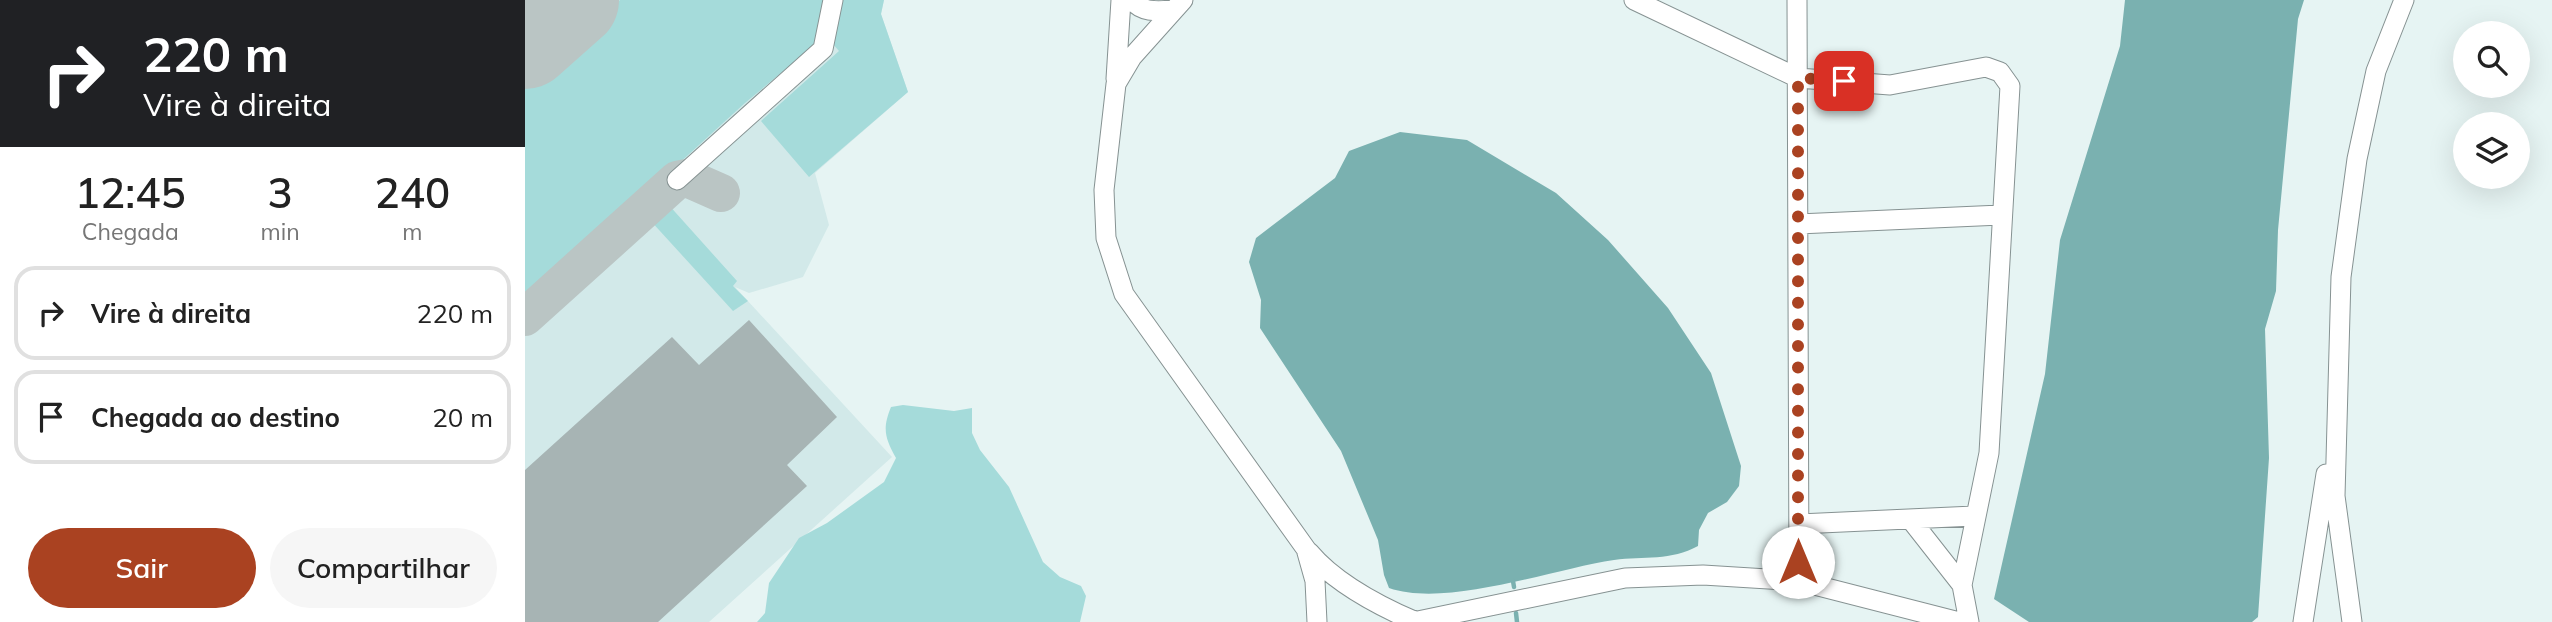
<!DOCTYPE html>
<html lang="pt">
<head>
<meta charset="utf-8">
<style>
	body { margin:0; font-family:Mulish,sans-serif; background:#f6f6f6; color:#222; height:100vh; display:flex; flex-direction:column; font-size:26px; white-space:nowrap }
	* { box-sizing:border-box; margin:0 }
	p { font-size:23px; color:#767676 }
	.icon { flex:none; width:38px; height:38px; fill:none; stroke:currentColor; stroke-width:2; stroke-linecap:round; stroke-linejoin:round }
	.map { position:relative; flex:1; overflow:hidden }
	.drawer { display:flex; flex-direction:column; background:#fff; width:525px }
	.drawer>* { flex:none }
	.banner { background:#202124; color:#fff; overflow:hidden }
	.buttons { position:absolute; left:1928px; top:21px; display:grid; gap:14px }
	.buttons a { display:grid; place-items:center; width:77px; height:77px; border-radius:50%; background:#fff; box-shadow:0 7px 28px #0002; font-size:35px }
	.pin { position:absolute; display:grid; place-items:center; width:60px; height:60px; color:#fff; margin:-30px; border-radius:14px; box-shadow:0 4px 10px #0006 }
	.me { position:absolute; width:77px; margin:-38px; rotate:0deg; stroke-linejoin:round; filter:drop-shadow(0 0 5px #0008) }
	.turn { display:flex; align-items:center; gap:24px; height:147px; padding:0 28px; font-size:32px }
	.turn .icon { width:91px; height:91px; stroke-width:2.5 }
	.turn b { display:block; font-size:49px; line-height:60px }
	.eta { display:flex; justify-content:space-evenly; align-items:center; height:119px; text-align:center }
	.eta b { font-size:42px; font-weight:600; line-height:49px }
	.action { display:flex; gap:14px; margin-top:auto; padding:14px 28px }
	.action a { flex:1; height:80px; border-radius:42px; background:#aa4221; color:#fff; font-size:28px; font-weight:600; line-height:80px; text-align:center }
	.action a+a { background:#f6f6f6; color:#222 }
	ul { padding:0; list-style:none }
	li { display:flex; align-items:center; gap:21px; height:94px; margin:0 14px 10px; padding:0 14px; border:4px solid #e0e0e0; border-radius:21px }
	li div { flex:1 }
	li b { display:block; font-size:26px }
	li em { font-style:normal }
	main { display:flex; flex:1; min-height:0 }
	.map>svg:first-child { display:block }
	.built { fill:#d2e9e9 }
	.green { fill:#a5dbda }
	.water { fill:#7ab1b0 }
	.lines { fill:none; stroke-linecap:round; stroke-linejoin:round }
	.stream { stroke:#7ab1b0; stroke-width:4.5 }
	.taxiway { stroke:#bac5c4; stroke-width:38 }
	.runway { stroke:#bac5c4; stroke-width:98 }
	.building { fill:#a7b4b4 }
	.minor-casing { stroke:#869292; stroke-width:21 }
	.minor { stroke:#fff; stroke-width:19 }
	.route { stroke:#aa4221; stroke-width:12; stroke-dasharray:0 21.6 }
</style>
</head>
<body>
<main>
<section class="drawer">
<div class="banner">
<div class="turn"><svg class="icon" aria-label="right" viewBox="0 0 24 24"><path d="M7 20v-9h11M14 6l5 5-5 5"/></svg><div><b>220 m</b>Vire à direita</div></div>
</div>
<div class="eta">
<div><b>12:45</b><p>Chegada</p></div>
<div><b>3</b><p>min</p></div>
<div><b>240</b><p>m</p></div>
</div>
<ul>
<li><svg class="icon" aria-label="right" viewBox="0 0 24 24"><path d="M7 20v-9h11M14 6l5 5-5 5"/></svg><div><b>Vire à direita</b></div><em>220 m</em></li>
<li><svg class="icon" aria-label="arrive" viewBox="0 0 24 24"><path d="M6 21V4h12l-3 4 3 4H6"/></svg><div><b>Chegada ao destino</b></div><em>20 m</em></li>
</ul>
<div class="action"><a>Sair</a><a>Compartilhar</a></div>
</section>
<div class="map">
<svg width="2027" height="622" viewBox="0 0 2027 622">
	<rect width="100%" height="100%" fill="#e6f4f3"/>
	<path class="built" d="M0,0h359l-3,14 27,78 -93,81 14,52 -26,52 -54,16 -14,-6 157,170 -183,165h-184z"/>
	<path class="green" d="M95,0h208l-6,39 -77,64 -220,201v-218z
		M313,0h46l-3,14 27,78 -99,85 -48,-56 78,-70 -7,-8z
		M142,203l70,78 -4,5 15,15 -15,10 -84,-92z
		M378,405l51,6 18,-3v25l8,17 29,37 34,75 17,15 21,9 5,10 -6,26h-323l8,-9 4,-30 30,-45 28,-15 57,-41 12,-24c-11,-20 -14,-29 -5,-51z"/>
	<path class="water" d="M1600,0h179l-6,19 -20,211 -2,61 -11,38 4,129 -11,159 -6,5h-223l-35,-23 51,-225 15,-134 60,-194z
		M875,132l67,8 89,53 52,47 60,68 43,65 30,93 -2,20 -12,16 -19,11 -9,17 -1,16c-27,15 -54,10 -84,14 -61,9 -167,48 -225,28l-5,-13 -6,-35 -37,-89 -81,-123 1,-28 -12,-38 7,-24 79,-60 14,-27z"/>
	<g class="lines">
		<path class="stream" d="M988,581l1,6
			M991,613l1,9"/>
		<path class="taxiway" d="M0,317l152,-137 10,-2 34,15"/>
		<path class="runway" d="M0,40l45,-40"/>
	</g>
	<path class="building" d="M224,320l88,97 -50,48 20,21 -149,136h-133v-152l147,-133 27,28z"/>
	<g class="lines">
		<defs>
			<path id="minor" d="M607,0c10,13 26,11 41,10
				M658,0l-51,57 -16,27 -12,106 2,48 18,56 182,255 9,32 2,41
				M1109,0l164,78 92,7 96,-18 14,5 10,14 -21,367 -27,132 7,37
				M1272,0l2,581
				M591,79l5,-79
				M152,180l146,-131 10,-49
				M1273,224l203,-9
				M1386,520l51,65
				M1274,524l175,-8
				M784,552c26,31 68,53 105,69
				M888,622l212,-44 78,-3 96,6 160,41
				M1778,622l23,-148
				M1827,622l-17,-126 6,-219 16,-118 19,-88 28,-71"/>
		</defs>
		<use href="#minor" class="minor-casing"/>
		<use href="#minor" class="minor"/>
	</g>
	<g class="lines">
		<path class="route" d="M1273,562v-484l46,3"/>
	</g>
</svg>
<div class="buttons">
<a><svg class="icon" aria-label="search" viewBox="0 0 24 24"><circle cx="10" cy="10" r="6"/><path d="M15 15l6 6"/></svg></a>
<a><svg class="icon" aria-label="layers" viewBox="0 0 24 24"><path d="M12 4l9 5-9 5-9-5zM3 14l9 5 9-5"/></svg></a>
</div>
<div class="pin" style="left:1319px;top:81px;background:#d93025"><svg class="icon" aria-label="arrive" viewBox="0 0 24 24"><path d="M6 21V4h12l-3 4 3 4H6"/></svg></div>
<svg class="me" style="left:1273px;top:562px" viewBox="-20 -20 40 40"><circle r="19" fill="#fff"/><path d="M0-13L10 11 0 6-10 11z" fill="#aa4221"/></svg>
</div>
</main>
</body>
</html>
